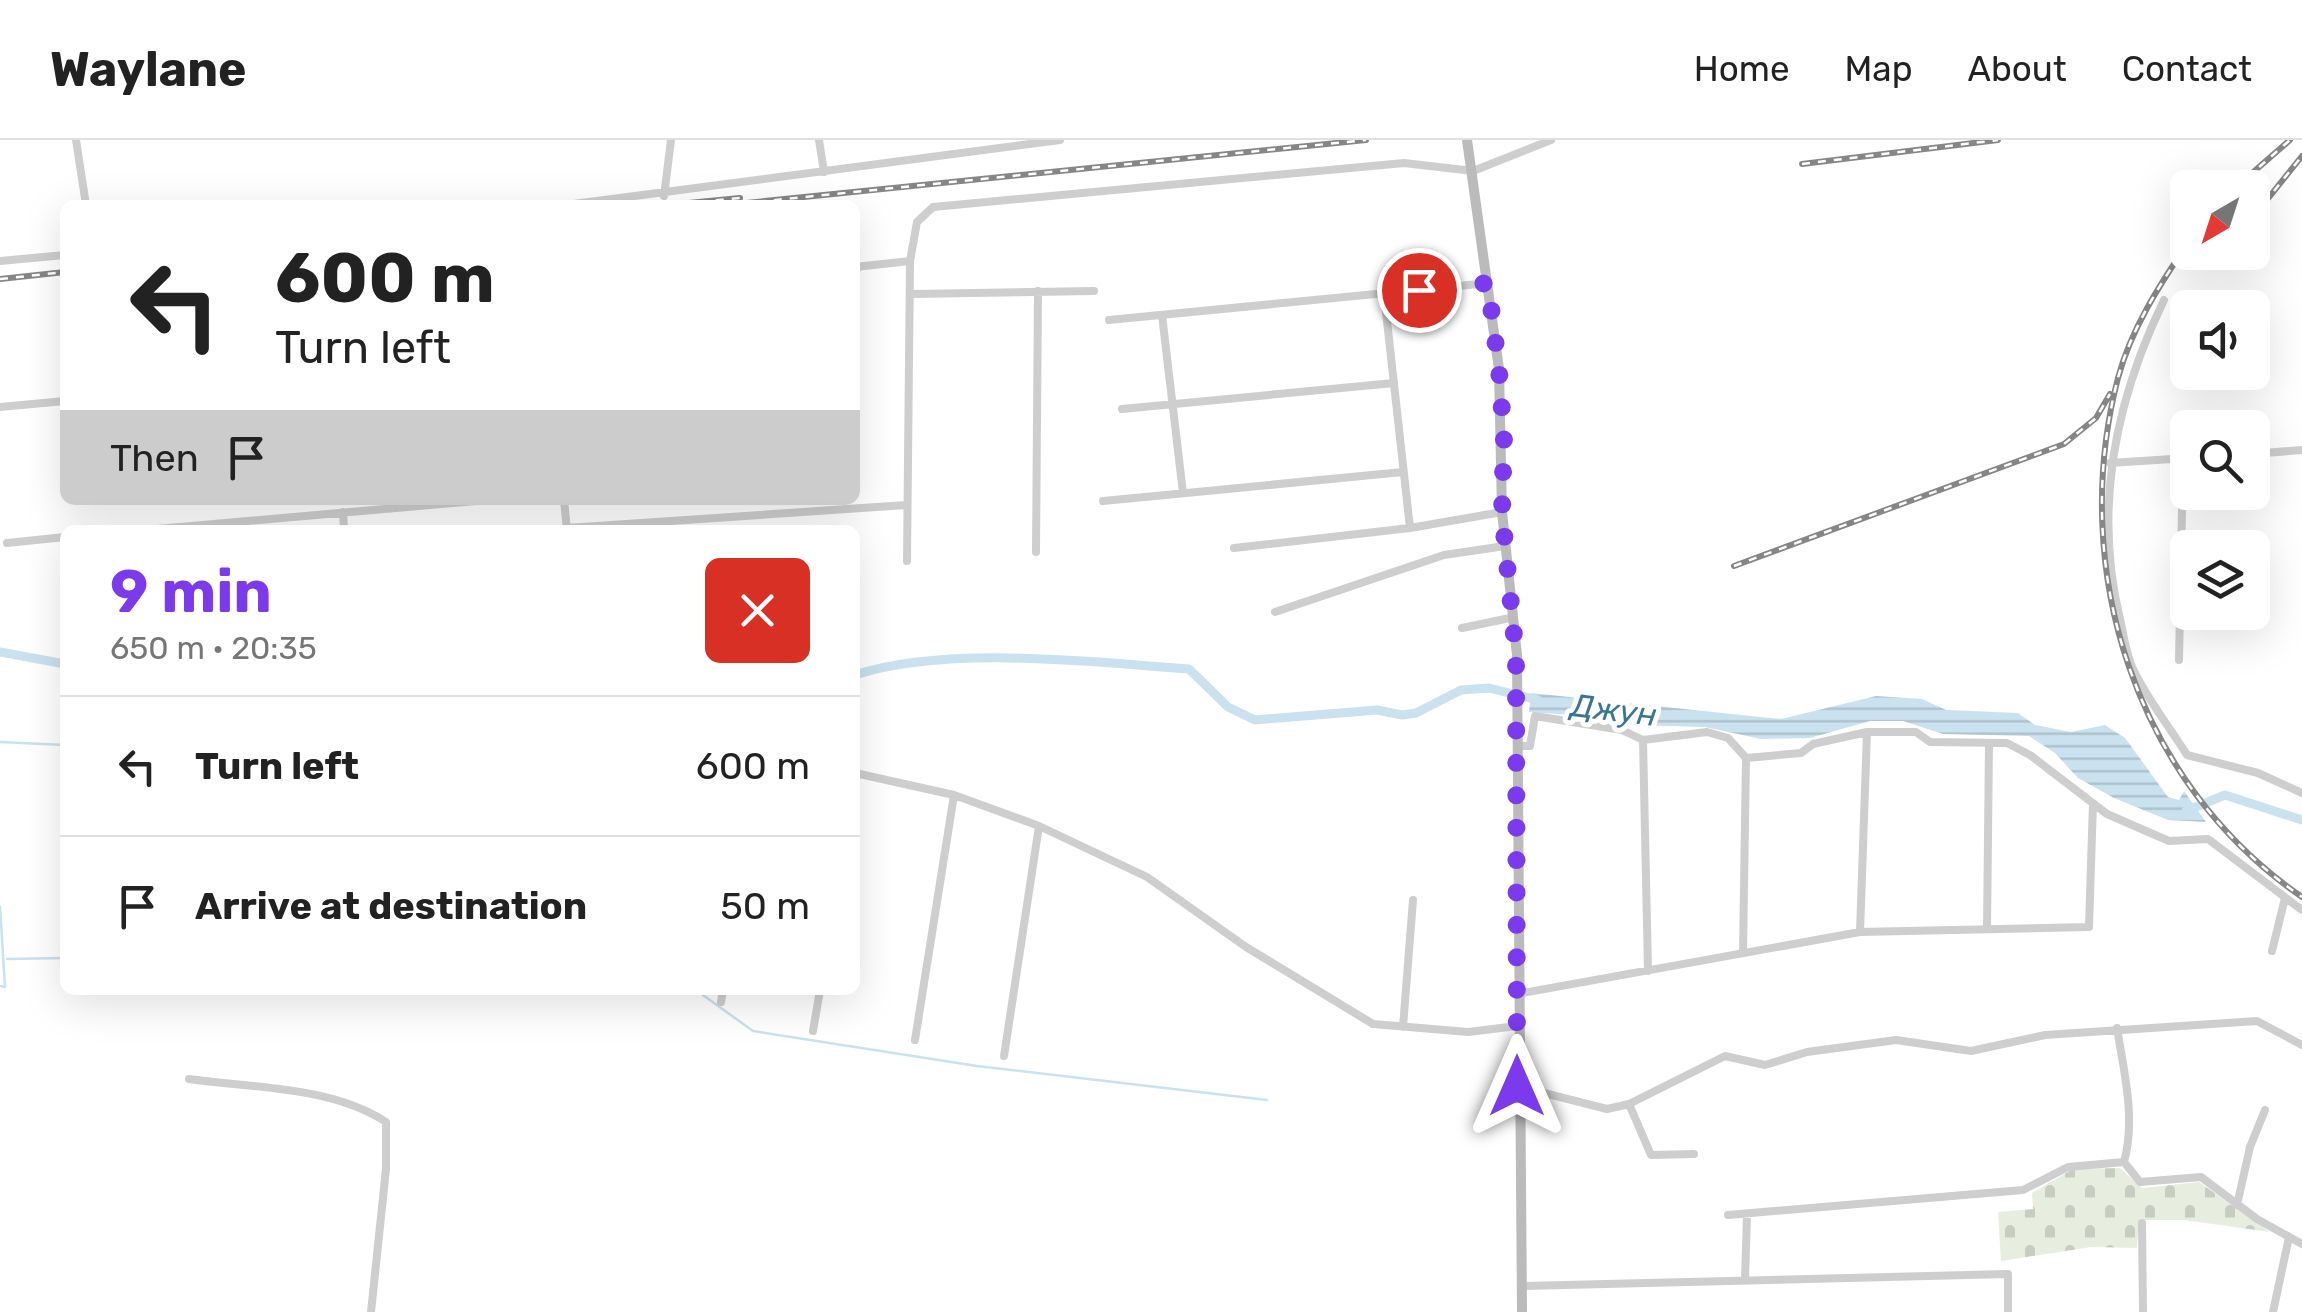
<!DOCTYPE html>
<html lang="en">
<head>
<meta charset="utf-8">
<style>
	body { margin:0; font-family:Rubik,sans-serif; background:#f6f6f6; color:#222; height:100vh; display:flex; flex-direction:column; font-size:38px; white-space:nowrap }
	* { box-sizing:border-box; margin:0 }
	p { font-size:32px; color:#767676 }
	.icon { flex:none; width:55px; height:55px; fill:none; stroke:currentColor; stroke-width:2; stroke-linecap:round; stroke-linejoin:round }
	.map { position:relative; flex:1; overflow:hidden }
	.sheet { position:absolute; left:60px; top:385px; width:800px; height:470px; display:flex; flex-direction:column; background:#fff; border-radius:15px; box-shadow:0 10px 40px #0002 }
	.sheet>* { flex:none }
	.hud { position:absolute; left:60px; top:60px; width:800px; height:305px; border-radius:15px; box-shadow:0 10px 40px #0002; background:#fff; color:#222; overflow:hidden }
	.needle { width:65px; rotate:219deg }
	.fabs { position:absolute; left:2170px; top:30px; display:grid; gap:20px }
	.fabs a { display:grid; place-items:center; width:100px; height:100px; border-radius:15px; background:#fff; box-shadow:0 10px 40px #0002; font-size:50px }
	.pin { position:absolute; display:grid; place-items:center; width:85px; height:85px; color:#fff; margin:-42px; border:5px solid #fff; border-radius:50%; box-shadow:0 2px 10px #0007 }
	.me { position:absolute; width:110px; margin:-55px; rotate:0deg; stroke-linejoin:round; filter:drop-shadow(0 0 8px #0008) }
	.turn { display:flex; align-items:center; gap:35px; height:210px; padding:0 50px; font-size:45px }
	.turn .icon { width:130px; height:130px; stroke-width:2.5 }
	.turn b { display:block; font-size:70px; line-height:85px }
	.then { display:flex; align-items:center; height:95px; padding:0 50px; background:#0003; gap:20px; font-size:38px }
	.round { display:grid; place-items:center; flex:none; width:105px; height:105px; border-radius:15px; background:#f6f6f6 }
	.summary { display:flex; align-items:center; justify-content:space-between; height:170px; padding:0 50px }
	h1 { font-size:60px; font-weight:700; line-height:75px; color:#7c3aed }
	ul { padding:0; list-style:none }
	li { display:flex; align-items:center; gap:30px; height:140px; padding:0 50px; border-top:2px solid #e0e0e0 }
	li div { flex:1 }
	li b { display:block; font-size:38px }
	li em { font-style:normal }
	header { display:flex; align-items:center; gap:60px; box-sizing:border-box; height:140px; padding:0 50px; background:#fff; border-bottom:2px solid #e0e0e0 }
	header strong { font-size:48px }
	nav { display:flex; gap:55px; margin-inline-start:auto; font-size:35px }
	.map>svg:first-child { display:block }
	.cemetery { fill:url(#cemetery-stones) }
	.water { fill:url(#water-rules) }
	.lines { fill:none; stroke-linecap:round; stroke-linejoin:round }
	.stream { stroke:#cae1ef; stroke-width:2.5 }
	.canal { stroke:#cae1ef; stroke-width:9 }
	.minor { stroke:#cecece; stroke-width:8 }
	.secondary { stroke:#bbb; stroke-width:10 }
	.rail-casing { stroke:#868686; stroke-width:6 }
	.rail { stroke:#fff; stroke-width:2.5; stroke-dasharray:8; stroke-linecap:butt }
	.route { stroke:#7c3aed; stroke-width:18; stroke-dasharray:0 32.4 }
	.labels { text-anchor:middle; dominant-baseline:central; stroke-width:10; stroke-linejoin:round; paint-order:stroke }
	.water-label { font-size:32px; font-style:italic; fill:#3a7598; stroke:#fff }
</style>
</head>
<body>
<header>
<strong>Waylane</strong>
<nav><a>Home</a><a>Map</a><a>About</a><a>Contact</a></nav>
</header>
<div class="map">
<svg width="2302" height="1172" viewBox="0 0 2302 1172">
	<defs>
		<pattern id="cemetery-stones" width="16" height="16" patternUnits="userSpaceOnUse" patternTransform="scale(2.5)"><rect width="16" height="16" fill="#e7eedf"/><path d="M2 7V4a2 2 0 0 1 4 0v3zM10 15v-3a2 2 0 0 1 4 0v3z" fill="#c7cdc0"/></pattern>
		<pattern id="water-rules" width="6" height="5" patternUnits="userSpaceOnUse" patternTransform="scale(2.5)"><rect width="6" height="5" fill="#cae1ef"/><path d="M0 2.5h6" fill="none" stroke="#aec2cd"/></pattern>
	</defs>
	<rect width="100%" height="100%" fill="#fff"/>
	<path class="cemetery" d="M2120,1028l22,20 57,-6 71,50 -86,-12h-45l-2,28 -46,-1 -90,14 -3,-49 35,-3 -1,-16 41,-24z"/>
	<path class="water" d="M1531,553l250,26 95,-23 46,3 24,11 72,3 17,12 36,7 34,-7 20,13 43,59 11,3 5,-9 22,31 -38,-2 -54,-22 -36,-20 -23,-25 -26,-17 -86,-2 -40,-13h-33l-60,17 -49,1 -56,-12 -109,-3 -25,-9 -42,-3z"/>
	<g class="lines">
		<path class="stream" d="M0,602l65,3
			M0,767l5,80 -5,-1
			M7,819l58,-1
			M696,850l57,41 224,35 290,34"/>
		<path class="canal" d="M0,512l65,12
			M855,535c93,-30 236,-13 334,-6l39,38 27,13 122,-10 25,5 14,-2 45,-23 28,-2 49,12
			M2186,671l39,-16 77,25"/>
		<path class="minor" d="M76,0l10,65
			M819,0l5,32
			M664,56l7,-56
			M566,65l494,-65
			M0,121l65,-6
			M855,127l55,-6
			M913,154l181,-3
			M1384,154l26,234
			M2164,160c-49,101 -71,208 -44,319 4,17 6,37 14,52 14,29 36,57 53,84l71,18 44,20
			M1162,175l21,178
			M1109,180l380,-37
			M0,267l65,-6
			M1122,269l272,-26
			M2252,314l50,-4
			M2110,323l78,-5
			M564,360l3,30
			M1103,361l300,-29
			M343,372l1,18
			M567,388l339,-23
			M146,390l341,-30
			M7,403l58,-6
			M1234,408l176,-20 92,-16
			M1036,412l2,-261
			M907,421l3,-300 7,-39 16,-15 471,-44 69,8 78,-31
			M1275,472l169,-57 61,-9
			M1462,488l48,-10
			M2179,520l4,-201
			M1643,600l5,231
			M1518,606h12l5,-30 87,14 21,10 64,-8 21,6 18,20 -3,195
			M1746,618l55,-5 12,-9 54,-12h49l14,10 77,1 23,12 77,59 62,27 39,-2 94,71
			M855,633l99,22 85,31 108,51 99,70 127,77 95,8 49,-6
			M1987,788l2,-185
			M1860,792l7,-200
			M2272,811l13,-53
			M1517,854l343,-62 229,-5 4,-124
			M721,862l2,-12
			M1403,887l10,-127
			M2117,888c7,44 19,91 7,134
			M813,891l7,-41
			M915,900l39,-245
			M1004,916l35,-230
			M189,939c63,9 142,7 197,43v47l-15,143
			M1517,946l90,23 22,-5 96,-48 40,9 42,-13 89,-12 75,11 74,-16 212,-14 45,24
			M1629,964l22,51 43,-1
			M2237,1065l13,-58 15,-37
			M1728,1075l295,-25 45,-23 56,-5 16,20 61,-5 56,42 45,25
			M2142,1083l1,89
			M1745,1139l2,-63
			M1522,1146l486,-12v38
			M2273,1172l16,-75"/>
		<path class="secondary" d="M1467,0l32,229 3,143 15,143 5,657"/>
		<defs>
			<path id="rail" d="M1802,24l196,-24
				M2235,48l55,-48
				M668,65l72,-7
				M726,65l640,-65
				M2254,76l48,-60
				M2188,103c-28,41 -57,86 -70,135 -50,192 18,405 184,519
				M0,139l65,-7
				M1734,426l330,-122 32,-26 14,-24"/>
		</defs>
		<use href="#rail" class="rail-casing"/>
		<use href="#rail" class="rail"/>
	</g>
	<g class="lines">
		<path class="route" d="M1419,150l69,-7 11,87 5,68 -2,74 14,144 1,430"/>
	</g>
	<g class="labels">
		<g class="water-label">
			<text transform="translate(1614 570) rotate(7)">Джун</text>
		</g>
	</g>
</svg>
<div class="fabs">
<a><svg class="needle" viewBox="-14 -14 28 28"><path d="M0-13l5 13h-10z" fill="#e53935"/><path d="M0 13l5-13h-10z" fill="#767676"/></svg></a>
<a><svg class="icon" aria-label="sound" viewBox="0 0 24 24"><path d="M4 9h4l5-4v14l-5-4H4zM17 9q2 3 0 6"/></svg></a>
<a><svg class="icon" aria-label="search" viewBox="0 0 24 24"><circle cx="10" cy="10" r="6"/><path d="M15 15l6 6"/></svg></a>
<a><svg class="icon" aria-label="layers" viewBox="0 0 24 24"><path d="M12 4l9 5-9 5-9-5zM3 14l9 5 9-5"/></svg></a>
</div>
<div class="pin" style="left:1419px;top:150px;background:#d93025"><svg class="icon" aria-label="arrive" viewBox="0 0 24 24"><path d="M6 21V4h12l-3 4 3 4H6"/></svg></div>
<svg class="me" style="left:1517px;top:946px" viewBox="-20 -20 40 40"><path d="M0-17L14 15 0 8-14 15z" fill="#7c3aed" stroke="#fff" stroke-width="4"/></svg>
<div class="hud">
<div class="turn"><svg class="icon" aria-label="left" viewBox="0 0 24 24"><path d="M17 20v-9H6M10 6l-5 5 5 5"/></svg><div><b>600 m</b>Turn left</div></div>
<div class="then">Then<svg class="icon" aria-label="arrive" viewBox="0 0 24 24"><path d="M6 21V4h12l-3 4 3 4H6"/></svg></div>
</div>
<section class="sheet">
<div class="summary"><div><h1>9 min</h1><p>650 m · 20:35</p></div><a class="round" style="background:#d93025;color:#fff"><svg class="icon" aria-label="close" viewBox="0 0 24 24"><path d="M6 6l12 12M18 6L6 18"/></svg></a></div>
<ul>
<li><svg class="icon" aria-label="left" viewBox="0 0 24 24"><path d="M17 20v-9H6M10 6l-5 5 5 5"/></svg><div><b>Turn left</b></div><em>600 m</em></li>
<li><svg class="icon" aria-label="arrive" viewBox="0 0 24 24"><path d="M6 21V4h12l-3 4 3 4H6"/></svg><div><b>Arrive at destination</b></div><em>50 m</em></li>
</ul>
</section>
</div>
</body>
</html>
